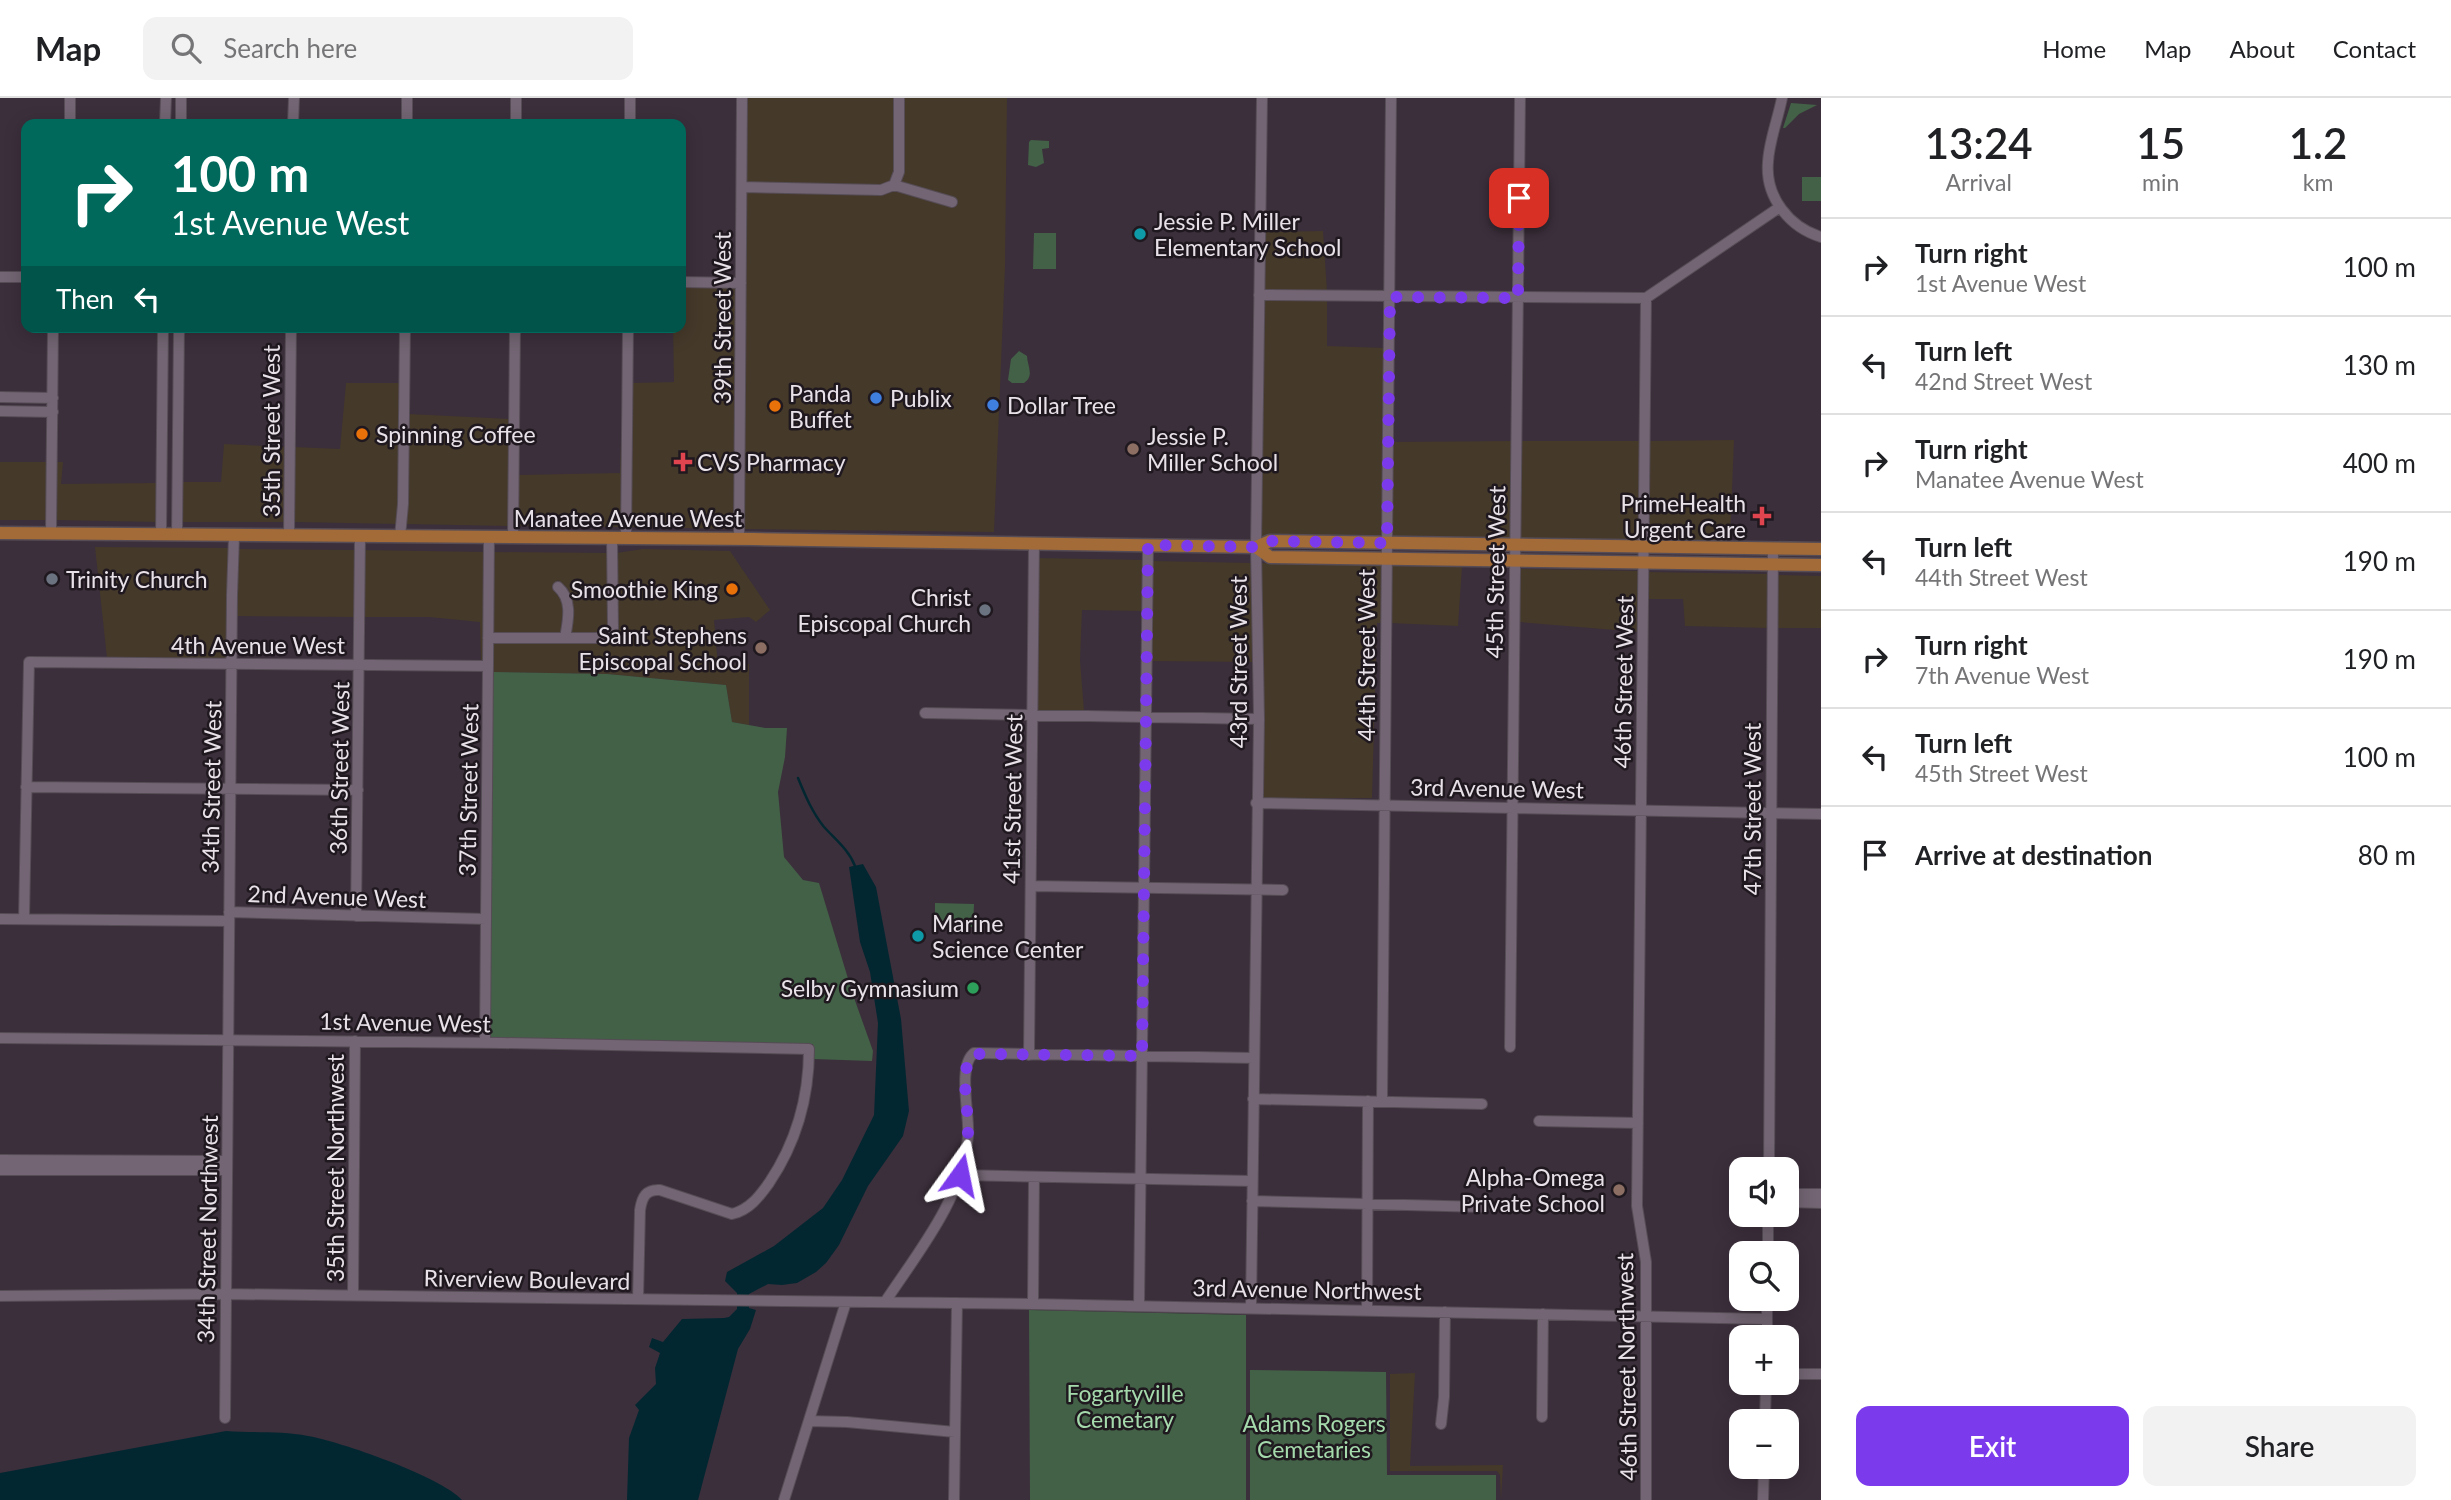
<!DOCTYPE html>
<html lang="en">
<head>
<meta charset="utf-8">
<style>
	body { margin:0; font-family:Lato,sans-serif; background:#f2f2f2; color:#202124; height:100vh; display:flex; flex-direction:column; font-size:26px; white-space:nowrap }
	* { box-sizing:border-box; margin:0 }
	p { font-size:23px; color:#757577 }
	.icon { flex:none; width:38px; height:38px; fill:none; stroke:currentColor; stroke-width:2; stroke-linecap:round; stroke-linejoin:round }
	.map { position:relative; flex:1; overflow:hidden }
	.side { display:flex; flex-direction:column; background:#fff; width:630px }
	.side>* { flex:none }
	.banner { position:absolute; left:21px; top:21px; width:665px; height:214px; border-radius:14px; box-shadow:0 4px 18px #0003; background:#00695c; color:#fff; overflow:hidden }
	.fabs { position:absolute; left:1729px; top:1059px; display:grid; gap:14px }
	.fabs a { display:grid; place-items:center; width:70px; height:70px; border-radius:14px; background:#fff; box-shadow:0 4px 18px #0003; font-size:35px }
	.pin { position:absolute; display:grid; place-items:center; width:60px; height:60px; color:#fff; margin:-30px; border-radius:14px; box-shadow:0 4px 10px #0006 }
	.me { position:absolute; width:77px; margin:-38px; rotate:12deg; stroke-linejoin:round; filter:drop-shadow(0 0 5px #0008) }
	.turn { display:flex; align-items:center; gap:24px; height:147px; padding:0 35px; font-size:32px }
	.turn .icon { width:91px; height:91px; stroke-width:2.5 }
	.turn b { display:block; font-size:49px; line-height:60px }
	.then { display:flex; align-items:center; height:66px; padding:0 35px; background:#0003; gap:14px; font-size:26px }
	.eta { display:flex; justify-content:space-evenly; align-items:center; height:119px; text-align:center }
	.eta b { font-size:42px; font-weight:600; line-height:49px }
	.primary-button { display:flex; gap:14px; margin-top:auto; padding:14px 35px }
	.primary-button a { flex:1; height:80px; border-radius:14px; background:#7c3aed; color:#fff; font-size:28px; font-weight:600; line-height:80px; text-align:center }
	.primary-button a+a { background:#f2f2f2; color:#202124 }
	ul { padding:0; list-style:none }
	li { display:flex; align-items:center; gap:21px; height:98px; padding:0 35px; border-top:2px solid #e0e0e0 }
	li div { flex:1 }
	li b { display:block; font-size:26px }
	li em { font-style:normal }
	header { display:flex; align-items:center; gap:42px; box-sizing:border-box; height:98px; padding:0 35px; background:#fff; border-bottom:2px solid #e0e0e0 }
	header strong { font-size:33px }
	nav { display:flex; gap:38px; margin-inline-start:auto; font-size:24px }
	.search { width:490px; height:63px; background:#f2f2f2; display:flex; align-items:center; gap:18px; box-sizing:border-box; padding:0 24px; border-radius:14px; color:#757577; font-size:26px }
	main { display:flex; flex:1; min-height:0 }
	.map>svg:first-child { display:block }
	.commercial { fill:#45392a }
	.green { fill:#436147 }
	.water { fill:#032731 }
	.lines { fill:none; stroke-linecap:round; stroke-linejoin:round }
	.stream { stroke:#032731; stroke-width:2.5 }
	.minor-casing { stroke:#554c55; stroke-width:12 }
	.major-casing { stroke:#554c55; stroke-width:15 }
	.minor { stroke:#736573; stroke-width:10 }
	.major { stroke:#a26b38; stroke-width:12 }
	.route { stroke:#7c3aed; stroke-width:12; stroke-dasharray:0 21.6 }
	.culture-dot { fill:#0f9aa8; stroke:#1f191f; stroke-width:2.5 }
	.shop-dot { fill:#3f7fe0; stroke:#1f191f; stroke-width:2.5 }
	.food-dot { fill:#e8710a; stroke:#1f191f; stroke-width:2.5 }
	.education-dot { fill:#8d6e63; stroke:#1f191f; stroke-width:2.5 }
	.health-dot { fill:#e0444e; stroke:#1f191f; stroke-width:2.5 }
	.worship-dot { fill:#6b7280; stroke:#1f191f; stroke-width:2.5 }
	.leisure-dot { fill:#2e9e5b; stroke:#1f191f; stroke-width:2.5 }
	.labels { text-anchor:middle; dominant-baseline:central; stroke-width:5; stroke-linejoin:round; paint-order:stroke }
	.poi-label { font-size:23px; fill:#e8e1e8; stroke:#1f191f; text-anchor:start }
	.street-label { font-size:23px; fill:#e8e1e8; stroke:#1f191f }
	.park-label { font-size:23px; fill:#a5daac; stroke:#1f191f }
</style>
</head>
<body>
<header>
<strong>Map</strong>
<div class="search"><svg class="icon" aria-label="search" viewBox="0 0 24 24"><circle cx="10" cy="10" r="6"/><path d="M15 15l6 6"/></svg>Search here</div>
<nav><a>Home</a><a>Map</a><a>About</a><a>Contact</a></nav>
</header>
<main>
<div class="map">
<svg width="1821" height="1402" viewBox="0 0 1821 1402">
	<rect width="100%" height="100%" fill="#3b2f3b"/>
	<path class="commercial" d="M746,0h149l-1,74 -4,11 -9,2 -135,-3z
		M904,0h103l-2,169 -11,265 -250,-3 2,-337 135,3 15,-4 58,17 2,-10 -55,-16z
		M1323,133l4,60 -63,-1 1,-58z
		M681,189l55,1 -1,241 -105,-2 2,-144 42,-1 -1,-55h8z
		M1264,202l63,1v45l58,2 -3,190 -121,-2z
		M346,285h54l-3,141 -103,-2v-75l46,2z
		M623,285l-2,144 -103,-1v-51l102,-2z
		M409,316l101,5 -1,107 -104,-2z
		M1392,320l1,24 119,-1 -1,98 -120,-1z
		M1734,342l-4,100h-82l1,-99z
		M1520,343h120v99l-121,-1z
		M224,346l62,3 -1,75h-104l1,-40h39z
		M0,364h48l-1,58h-47z
		M57,364h6l-2,22 96,-1v39l-101,-2z
		M95,449l134,1 -2,111 -120,-1z
		M238,451l117,1 1,67 -120,-1z
		M643,451l87,2 40,59 -14,12 -7,-5 -35,3 4,46 31,-2v61l-17,-3 -6,-37 -119,-11 -115,-2 1,-29h114l6,-3 4,-11 -1,-76z
		M364,452l121,2 -1,109h-3l-1,-39 -51,-5h-64z
		M494,454l113,1 2,75 -3,5h-36l2,-33 -4,-11 -10,-9 -6,8 9,8 2,6 -2,31h-68z
		M1038,460l106,2 -1,51 -61,-1 -2,50 4,51 -47,-1z
		M1152,463l100,2 2,99 -103,-1z
		M1261,465l121,2v58h-5l-5,175h-111l2,-84z
		M1391,468l71,1 -4,59 -68,-3z
		M1519,471l120,2v61l-120,-10z
		M1648,474l121,2 -1,54 -83,-2 -2,-27h-35z
		M1777,477l44,1v52h-44z
		M1415,1275l-5,93 93,-1 -2,35 -1,-25 -3,-4h-107v-97z"/>
	<path class="green" d="M1791,5l26,2 -18,9 -14,14h-2z
		M1031,42l18,1v7l-7,1 2,14 -8,4 -8,-2 1,-23z
		M1802,79h19v24h-19z
		M1034,135h22v36h-23z
		M1019,253l8,5c0,9 8,20 -3,27h-12l-4,-3 3,-21z
		M492,574l115,2 119,11 6,37 33,6h22l-2,29 -7,35 6,65 19,23 16,3 34,112 20,56 -1,10 -59,-2v-15l-323,-6z
		M935,805l39,1 -1,23h-38z
		M1029,1212l217,5v185h-216z
		M1250,1272l136,2 1,103h109v25h-246z"/>
	<path class="water" d="M863,766l13,23 25,132 8,92 -6,25 -35,50 -29,59 -13,18 -10,9 -19,11 -15,2 -14,-1 -19,10v14l7,2 -6,19 -12,20 -40,151h-71l2,-62 10,-28 -4,-5 21,-21 -1,-16 5,-15 -11,-6 3,-9 11,4 19,-23 42,-1 5,-1 8,-8v-16l-12,-12 2,-9 47,-26 49,-38 19,-28 32,-65 4,-92 -8,-51 -10,-30 -11,-75z
		M226,1333c27,2 56,0 82,5 31,5 134,41 154,64h-462v-27z"/>
	<g class="lines">
		<path class="stream" d="M798,680c7,17 14,34 26,49 11,12 25,23 31,39"/>
		<defs>
			<path id="minor" d="M1782,0c-4,21 -13,43 -14,64 -3,35 21,65 53,75
				M70,26v-26
				M165,26l1,-26
				M181,26v-26
				M293,26l1,-26
				M407,26v-26
				M516,26v-26
				M630,26v-26
				M894,87l5,-13v-74
				M894,87l58,17
				M742,89l139,3 13,-5
				M0,179h26
				M681,184l60,1
				M1259,197l387,3 134,-91
				M1646,200l-9,908 9,56v238
				M0,299l53,1
				M0,313l53,1
				M51,436l2,-207
				M161,437l2,-208
				M177,437l2,-208
				M289,438l2,-209
				M400,439l3,-33 2,-177
				M513,440l2,-211
				M626,441l2,-212
				M739,441l3,-441
				M558,489c15,13 10,34 7,51
				M488,540h119l6,-10 -1,-89
				M925,615l334,6
				M26,689l332,3
				M1256,705l565,11
				M1031,788l252,4
				M229,814l257,7
				M356,818l4,-379
				M0,821l229,2
				M24,821l5,-257 459,4
				M0,940l502,5 307,6c0,49 -13,94 -40,134 -10,14 -20,27 -37,31l-72,-24c-14,-1 -18,7 -20,20l-2,89
				M485,945l4,-505
				M1510,949l10,-949
				M1029,957l5,-512
				M1253,1001l229,5
				M1382,1004l9,-1004
				M1539,1023l99,2
				M0,1062l227,1
				M1769,1071l4,-621
				M0,1072h227
				M960,1077l292,6
				M1787,1096h34
				M1252,1103l232,6
				M1787,1104l34,1
				M1768,1155v-39
				M353,1197l2,-254
				M0,1198l225,-2 808,10 734,15
				M885,1204c33,-50 78,-104 83,-166 2,-20 -11,-70 6,-83l280,5
				M1033,1206l1,-126
				M1139,1207l9,-760
				M1251,1209l8,-588 -3,-172 6,-449
				M1367,1212l1,-209
				M1767,1239v-39
				M1787,1276h34
				M1542,1319l1,-103
				M225,1320l7,-823 2,-59
				M809,1323l38,1 108,10
				M1765,1323l1,-39
				M1441,1326l3,-27 1,-85
				M784,1402l62,-198
				M954,1402l3,-197
				M1763,1402l1,-34"/>
			<path id="major" d="M0,435l753,6 503,8 14,-6 551,8
				M1256,449l14,10 551,8"/>
		</defs>
		<use href="#minor" class="minor-casing"/>
		<use href="#major" class="major-casing"/>
		<use href="#minor" class="minor"/>
		<use href="#major" class="major"/>
	</g>
	<g class="lines">
		<path class="route" d="M960,1077c4,-15 8,-29 8,-45 1,-19 -10,-64 6,-76l168,2 6,-511 108,2 14,-6 117,2 3,-246 128,1 1,-100"/>
	</g>
	<g class="culture-dot">
		<circle cx="1140" cy="136" r="7"/>
		<circle cx="918" cy="838" r="7"/>
	</g>
	<g class="shop-dot">
		<circle cx="876" cy="300" r="7"/>
		<circle cx="993" cy="307" r="7"/>
	</g>
	<g class="food-dot">
		<circle cx="775" cy="308" r="7"/>
		<circle cx="362" cy="336" r="7"/>
		<circle cx="732" cy="491" r="7"/>
	</g>
	<g class="education-dot">
		<circle cx="1133" cy="351" r="7"/>
		<circle cx="761" cy="550" r="7"/>
		<circle cx="1619" cy="1092" r="7"/>
	</g>
	<g class="health-dot">
		<path d="M679.5 353.5h7v7h7v7h-7v7h-7v-7h-7v-7h7z"/>
		<path d="M1758.5 407.5h7v7h7v7h-7v7h-7v-7h-7v-7h7z"/>
	</g>
	<g class="worship-dot">
		<circle cx="52" cy="481" r="7"/>
		<circle cx="985" cy="512" r="7"/>
	</g>
	<circle class="leisure-dot" cx="973" cy="890" r="7"/>
	<g class="labels">
		<g class="poi-label">
			<text x="1154" y="123">Jessie P. Miller<tspan x="1154" dy="26">Elementary School</tspan></text>
			<text x="789" y="295">Panda<tspan x="789" dy="26">Buffet</tspan></text>
			<text x="890" y="300">Publix</text>
			<text x="1007" y="307">Dollar Tree</text>
			<text x="376" y="336">Spinning Coffee</text>
			<text x="1147" y="338">Jessie P.<tspan x="1147" dy="26">Miller School</tspan></text>
			<text x="697" y="364">CVS Pharmacy</text>
			<text x="1746" y="405" text-anchor="end">PrimeHealth<tspan x="1746" dy="26">Urgent Care</tspan></text>
			<text x="66" y="481">Trinity Church</text>
			<text x="718" y="491" text-anchor="end">Smoothie King</text>
			<text x="971" y="499" text-anchor="end">Christ<tspan x="971" dy="26">Episcopal Church</tspan></text>
			<text x="747" y="537" text-anchor="end">Saint Stephens<tspan x="747" dy="26">Episcopal School</tspan></text>
			<text x="932" y="825">Marine<tspan x="932" dy="26">Science Center</tspan></text>
			<text x="959" y="890" text-anchor="end">Selby Gymnasium</text>
			<text x="1605" y="1079" text-anchor="end">Alpha-Omega<tspan x="1605" dy="26">Private School</tspan></text>
		</g>
		<g class="street-label">
			<text transform="translate(722 220) rotate(-90)">39th Street West</text>
			<text transform="translate(271 333) rotate(-90)">35th Street West</text>
			<text x="628" y="420">Manatee Avenue West</text>
			<text transform="translate(1495 474) rotate(-89)">45th Street West</text>
			<text x="258" y="547">4th Avenue West</text>
			<text transform="translate(1366 557) rotate(-90)">44th Street West</text>
			<text transform="translate(1238 564) rotate(-90)">43rd Street West</text>
			<text transform="translate(1623 584) rotate(-89)">46th Street West</text>
			<text transform="translate(339 670) rotate(-89)">36th Street West</text>
			<text transform="translate(211 689) rotate(-89)">34th Street West</text>
			<text transform="translate(1497 690) rotate(1)">3rd Avenue West</text>
			<text transform="translate(468 692) rotate(-89)">37th Street West</text>
			<text transform="translate(1012 701) rotate(-89)">41st Street West</text>
			<text transform="translate(1752 711) rotate(-90)">47th Street West</text>
			<text transform="translate(337 798) rotate(2)">2nd Avenue West</text>
			<text transform="translate(405 924) rotate(1)">1st Avenue West</text>
			<text transform="translate(335 1070) rotate(-90)">35th Street Northwest</text>
			<text transform="translate(207 1131) rotate(-89)">34th Street Northwest</text>
			<text transform="translate(527 1181) rotate(1)">Riverview Boulevard</text>
			<text transform="translate(1307 1191) rotate(1)">3rd Avenue Northwest</text>
			<text transform="translate(1626 1269) rotate(-91)">46th Street Northwest</text>
		</g>
		<g class="park-label">
			<text x="1125" y="1295">Fogartyville<tspan x="1125" dy="26">Cemetary</tspan></text>
			<text x="1314" y="1325">Adams Rogers<tspan x="1314" dy="26">Cemetaries</tspan></text>
		</g>
	</g>
</svg>
<div class="fabs">
<a><svg class="icon" aria-label="sound" viewBox="0 0 24 24"><path d="M4 9h4l5-4v14l-5-4H4zM17 9q2 3 0 6"/></svg></a>
<a><svg class="icon" aria-label="search" viewBox="0 0 24 24"><circle cx="10" cy="10" r="6"/><path d="M15 15l6 6"/></svg></a>
<a>+</a>
<a>−</a>
</div>
<div class="pin" style="left:1519px;top:100px;background:#d93025"><svg class="icon" aria-label="arrive" viewBox="0 0 24 24"><path d="M6 21V4h12l-3 4 3 4H6"/></svg></div>
<svg class="me" style="left:960px;top:1077px" viewBox="-20 -20 40 40"><path d="M0-17L14 15 0 8-14 15z" fill="#7c3aed" stroke="#fff" stroke-width="4"/></svg>
<div class="banner">
<div class="turn"><svg class="icon" aria-label="right" viewBox="0 0 24 24"><path d="M7 20v-9h11M14 6l5 5-5 5"/></svg><div><b>100 m</b>1st Avenue West</div></div>
<div class="then">Then<svg class="icon" aria-label="left" viewBox="0 0 24 24"><path d="M17 20v-9H6M10 6l-5 5 5 5"/></svg></div>
</div>
</div>
<section class="side">
<div class="eta">
<div><b>13:24</b><p>Arrival</p></div>
<div><b>15</b><p>min</p></div>
<div><b>1.2</b><p>km</p></div>
</div>
<ul>
<li><svg class="icon" aria-label="right" viewBox="0 0 24 24"><path d="M7 20v-9h11M14 6l5 5-5 5"/></svg><div><b>Turn right</b><p>1st Avenue West</p></div><em>100 m</em></li>
<li><svg class="icon" aria-label="left" viewBox="0 0 24 24"><path d="M17 20v-9H6M10 6l-5 5 5 5"/></svg><div><b>Turn left</b><p>42nd Street West</p></div><em>130 m</em></li>
<li><svg class="icon" aria-label="right" viewBox="0 0 24 24"><path d="M7 20v-9h11M14 6l5 5-5 5"/></svg><div><b>Turn right</b><p>Manatee Avenue West</p></div><em>400 m</em></li>
<li><svg class="icon" aria-label="left" viewBox="0 0 24 24"><path d="M17 20v-9H6M10 6l-5 5 5 5"/></svg><div><b>Turn left</b><p>44th Street West</p></div><em>190 m</em></li>
<li><svg class="icon" aria-label="right" viewBox="0 0 24 24"><path d="M7 20v-9h11M14 6l5 5-5 5"/></svg><div><b>Turn right</b><p>7th Avenue West</p></div><em>190 m</em></li>
<li><svg class="icon" aria-label="left" viewBox="0 0 24 24"><path d="M17 20v-9H6M10 6l-5 5 5 5"/></svg><div><b>Turn left</b><p>45th Street West</p></div><em>100 m</em></li>
<li><svg class="icon" aria-label="arrive" viewBox="0 0 24 24"><path d="M6 21V4h12l-3 4 3 4H6"/></svg><div><b>Arrive at destination</b></div><em>80 m</em></li>
</ul>
<div class="primary-button"><a>Exit</a><a>Share</a></div>
</section>
</main>
</body>
</html>
